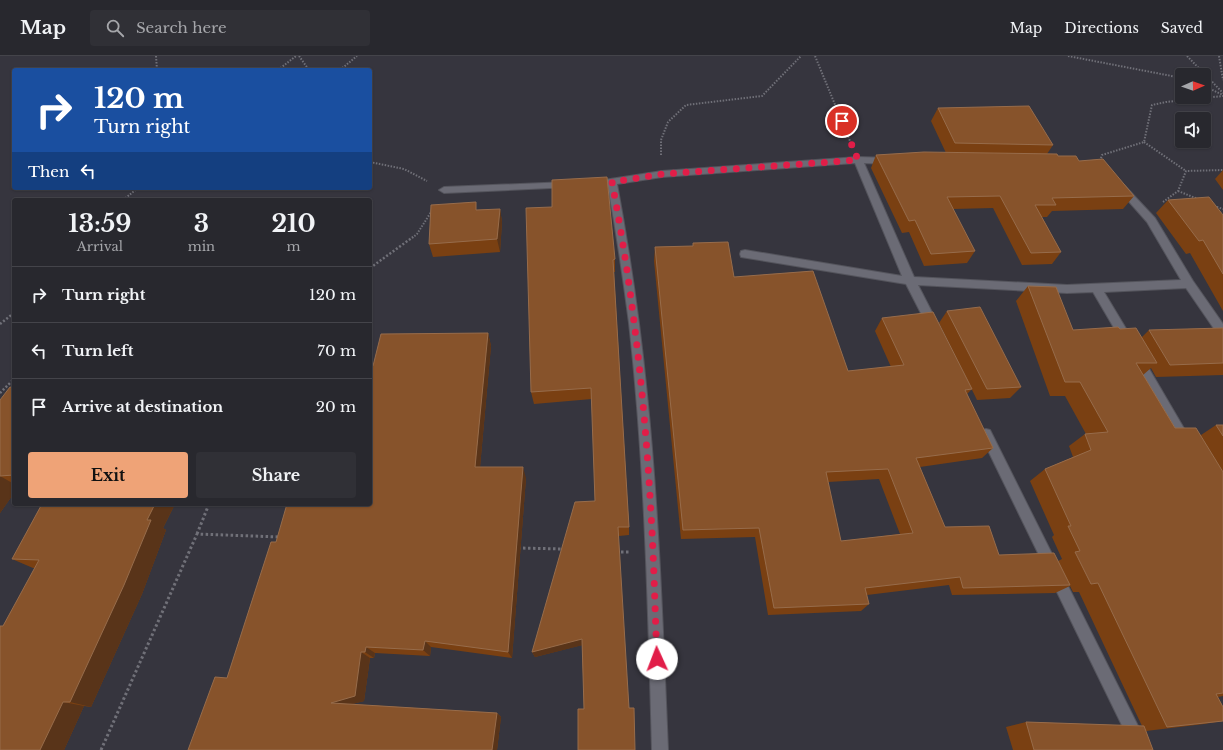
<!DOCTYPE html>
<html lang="en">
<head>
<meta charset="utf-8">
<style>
	body { margin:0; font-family:"Libre Baskerville",serif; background:#303036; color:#f1f3f6; height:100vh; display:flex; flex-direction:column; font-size:15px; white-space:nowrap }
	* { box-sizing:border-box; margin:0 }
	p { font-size:13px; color:#a5a6aa }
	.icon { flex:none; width:22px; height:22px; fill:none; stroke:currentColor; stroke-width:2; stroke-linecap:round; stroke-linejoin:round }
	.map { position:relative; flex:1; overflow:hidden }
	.details { position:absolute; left:12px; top:142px; width:360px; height:308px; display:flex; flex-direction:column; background:#28282e; border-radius:4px; box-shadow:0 1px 3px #0004,0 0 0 1px #44444a }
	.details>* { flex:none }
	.guide { position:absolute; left:12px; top:12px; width:360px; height:122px; border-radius:4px; box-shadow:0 1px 3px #0004,0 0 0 1px #44444a; background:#1a4fa0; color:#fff; overflow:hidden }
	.needle { width:26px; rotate:88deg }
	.fabs { position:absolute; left:1175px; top:12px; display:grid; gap:8px }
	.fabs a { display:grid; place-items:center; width:36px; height:36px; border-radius:4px; background:#28282e; box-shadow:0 1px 3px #0004,0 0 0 1px #44444a; font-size:20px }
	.pin { position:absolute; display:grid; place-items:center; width:34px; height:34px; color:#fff; margin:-17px; border:2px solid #fff; border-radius:50%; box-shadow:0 1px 4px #0007 }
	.me { position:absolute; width:44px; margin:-22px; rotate:358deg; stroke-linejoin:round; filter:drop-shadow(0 0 3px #0008) }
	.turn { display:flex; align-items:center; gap:14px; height:84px; padding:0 16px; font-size:18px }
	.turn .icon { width:52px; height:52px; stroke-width:2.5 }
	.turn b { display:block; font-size:28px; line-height:34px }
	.then { display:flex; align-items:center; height:38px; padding:0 16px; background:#0003; gap:8px; font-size:15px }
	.eta { display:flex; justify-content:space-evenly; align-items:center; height:68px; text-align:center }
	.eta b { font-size:24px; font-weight:700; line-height:28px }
	.primary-button { display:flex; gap:8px; margin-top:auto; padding:8px 16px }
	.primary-button a { flex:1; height:46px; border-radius:4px; background:#efa377; color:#111; font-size:16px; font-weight:700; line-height:46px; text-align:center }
	.primary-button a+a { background:#303036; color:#f1f3f6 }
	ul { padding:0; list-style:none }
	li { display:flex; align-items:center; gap:12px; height:56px; padding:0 16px; border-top:1px solid #44444a }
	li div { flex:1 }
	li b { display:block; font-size:15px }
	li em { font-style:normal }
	header { display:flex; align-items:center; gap:24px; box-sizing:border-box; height:56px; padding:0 20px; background:#28282e; border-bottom:1px solid #44444a }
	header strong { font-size:19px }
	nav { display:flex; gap:22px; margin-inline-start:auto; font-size:14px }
	.search { width:280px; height:36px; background:#303036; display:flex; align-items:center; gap:10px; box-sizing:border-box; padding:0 14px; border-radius:4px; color:#a5a6aa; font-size:15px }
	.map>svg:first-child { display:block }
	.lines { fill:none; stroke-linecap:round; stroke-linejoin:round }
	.minor-casing { stroke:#54545c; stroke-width:2 }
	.path-far2 { stroke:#707078; stroke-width:2; stroke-dasharray:1.5 1.5; stroke-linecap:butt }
	.path-far1 { stroke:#707078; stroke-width:2.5; stroke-dasharray:2 2; stroke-linecap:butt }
	.path { stroke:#707078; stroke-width:3; stroke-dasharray:2.5 2.5; stroke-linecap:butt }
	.minor { fill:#6b6b75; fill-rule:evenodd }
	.wall { fill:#7a4012; fill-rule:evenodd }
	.shaded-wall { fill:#593419 }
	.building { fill:#87532b; stroke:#976c4b; fill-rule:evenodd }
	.route { stroke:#e11d48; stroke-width:7; stroke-dasharray:0 12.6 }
</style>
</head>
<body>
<header>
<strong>Map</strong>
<div class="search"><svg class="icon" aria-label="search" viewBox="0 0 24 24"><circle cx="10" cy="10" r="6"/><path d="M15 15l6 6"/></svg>Search here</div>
<nav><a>Map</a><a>Directions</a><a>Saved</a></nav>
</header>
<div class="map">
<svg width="1223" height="694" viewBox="0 0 1223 694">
	<rect width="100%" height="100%" fill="#36353e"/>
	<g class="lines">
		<defs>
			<path id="minor" d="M858,101l31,1 5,3 -5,3 -25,-1 50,114 153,8 114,-5 -34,-58 -31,-35 2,-2h6l31,33 38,63 30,43v13l-4,-1 -33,-48 -82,4 30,50 -2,3 -4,2 -4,-2 -31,-53 -26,1 -149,-8 21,41 -2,3 -4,1 -4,-1 -23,-45 -165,-27 -1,-3 1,-3 4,-1 157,26 -47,-113 -193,14 -45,7c13,70 23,139 30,210 12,118 16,237 21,356h-16c-4,-142 -7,-285 -23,-427 -6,-46 -13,-92 -21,-137l-7,-1 -2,-2 5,-3 58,-9z
				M568,126l5,3 -2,2 -127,6 -5,-3 5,-3z
				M1137,297l4,2 48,82 2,4 -2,4 -4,1 -4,-1 -50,-87 2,-3z
				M986,373l4,1 160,320h-16l-154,-316 2,-4z"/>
		</defs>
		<use href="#minor" class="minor-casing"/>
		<path class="path-far2" d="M156,0l1,14
			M299,0l10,14
			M815,0l35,85
			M1068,0l114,22
			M1187,0l36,37
			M1219,0l4,24
			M278,14l18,-14
			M340,14l17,-14
			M1204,30l19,9
			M1144,86l42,29
			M661,99v-15l7,-18 18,-17 76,-9 39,-40
			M1100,105l2,-6 42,-13 8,-37 14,-3 57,-6
			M370,106l34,7 23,12
			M1178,135l20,8
			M123,144l15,-12
			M1163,146l15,-11 8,-20 37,-1
			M1214,150l9,3
			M412,182l5,-4 16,-25"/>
		<path class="path-far1" d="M370,212l43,-31
			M0,268l14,-11
			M0,337l14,-14"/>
		<path class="path" d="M197,478l12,-30
			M518,492l45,1
			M616,496h13
			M101,694l96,-216 83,3"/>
		<use href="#minor" class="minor"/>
	</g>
	<path class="wall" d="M938,52l115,37 -6,9 32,7 55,35 -11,13 -71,2 -5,6h-5l19,35 -9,12 -30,1 -29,-57 -40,1 22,42 -8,12 -43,3 -15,-34 -7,1 -31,-65 5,-13 70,-2 -15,-32z
		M1223,114v20l-8,-11z
		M1168,144l55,15v96l-33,-58 -4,1 -30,-41z
		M552,151l63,52v13h-1l15,255v8l-10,1 -35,173 -2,-64 -47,12 -3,-5 63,-151 -3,-102 -58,5 -3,-12z
		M500,153l2,13 -2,30 -67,5 -4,-13 49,-34z
		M693,187l155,128 43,-4 -16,-36 7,-13 90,71 -5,5 26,54 -11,10 -62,9 25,60 54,28 59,6 4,-2 -10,-22 2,-2 -24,-54 15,-12 28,-12 -4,-11 16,-12h1l-21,-38h-15l-34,-95 12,-15 45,44 47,-1 22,8 7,-7 74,-2v47l-67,2 -5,-9 -8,7 32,53 26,7 15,-10h7v271l-5,1 5,10v14l-19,3 -58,7 7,19h-140l-7,-23 20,-5 116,4 -63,-134h-6l-3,-6 -15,7 -103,2 -3,-10 -82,10 2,9 -8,7 -93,4 -13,-78 -74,2 -27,-278 1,-14 38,-1zM879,423l21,55 -59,7 -13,-59z
		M947,255l74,76 -11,11 -33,2 -38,-77z
		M488,277l3,13 -11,121 46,11 -14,180 -81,-11 -1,9 -55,-3 -1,5h-4l-6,43 -12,3 145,9 4,4 -4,33h-309l39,-72 146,-312z
		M14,332v105l-14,20v-113z
		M42,448h133l-12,24 3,2 -24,64 -51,113 -7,-1 -20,44h-64l3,-124 32,-58h-2l-21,-9z"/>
	<path class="shaded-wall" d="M500,153l2,13 -2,30 -3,-13z
		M488,277l3,13 -12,132 -4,-11z
		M523,411l3,11 -14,180 -4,-6z
		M0,420l14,8v9l-14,20z
		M155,448h20l-12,24 3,2 -24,64 -51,113 -21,-5 77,-182z
		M582,583l1,6 -48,12 -3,-5z
		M425,585l6,6 -1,9 -7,-6z
		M366,591l9,6 -1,5 -9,-6z
		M361,596l9,6 -6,43 -23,6 -10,-4z
		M63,646l21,4 -20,44h-24z
		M497,657l4,4 -4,33h-5z"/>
	<path class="building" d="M1029,50l24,39 -98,-2 -17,-35z
		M924,96l133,2 1,2h18l3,5 24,-2 31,37 -82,2 4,7h-21l26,47 -30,1 -31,-57 -53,1 28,54 -44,3 -16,-34 -6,1 -33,-66z
		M607,121l8,82 -2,1 16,267h-11l11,181h5l1,42h-57v-41h6l-2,-70 -50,13 43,-150 20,-1 -4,-113 -60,4 -5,-184 26,-1v-27z
		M1209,141l14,18v59l-20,-34 -4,1 -31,-41z
		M476,146v8l24,-1 -3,30 -68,5 2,-39z
		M728,186l6,35 79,-6 35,100 56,-6 -22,-47 51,-6 39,77 -7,1 28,58 -77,10 29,69 44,-1 10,29 55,-2 16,32 -107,3 -3,-11 -95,11 4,16 -95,4 -15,-80 -76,2 -28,-283 38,-1v-3zM888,413l25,64 -72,8 -15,-69z
		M1028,230l28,1 17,43 45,-3 2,2 16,-1 21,35h-21l39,65h21l27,44v221l-7,1 7,13v14l-56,6 -69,-144 -7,1 -16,-32 5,-1 -12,-25h3l-26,-57 46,-19 -6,-16 23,-2 -28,-50h-15z
		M980,251l41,80 -34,2 -40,-78z
		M1223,272v35l-53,2 -21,-35z
		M488,277l-13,134h48l-15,185 -83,-11 -2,9 -57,-3 -1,5h-4l-6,44 -24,7 166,10 -5,37h-304l27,-73 12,1 44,-136h5l11,-38h83v-138h3l8,-32z
		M10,331l4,1v87l-14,1v-76z
		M1216,369h7v11z
		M42,448h113l-8,16h4l-27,65 -54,117h-7l-23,48h-40v-124h3l36,-66 -27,-1z
		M1026,666l118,4 9,24h-119z"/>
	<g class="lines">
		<path class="route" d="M657,603c-2,-48 -3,-97 -6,-145 -6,-111 -18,-222 -39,-332l50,-8 196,-14 -16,-39"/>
	</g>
</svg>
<div class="fabs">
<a><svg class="needle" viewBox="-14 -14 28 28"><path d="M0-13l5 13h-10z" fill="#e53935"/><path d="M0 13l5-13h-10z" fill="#a5a6aa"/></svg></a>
<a><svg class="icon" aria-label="sound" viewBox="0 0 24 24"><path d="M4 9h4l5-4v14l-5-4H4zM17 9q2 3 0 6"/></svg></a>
</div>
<div class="pin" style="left:842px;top:65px;background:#d93025"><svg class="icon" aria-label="arrive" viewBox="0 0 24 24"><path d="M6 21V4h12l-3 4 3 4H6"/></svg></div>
<svg class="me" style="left:657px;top:603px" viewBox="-20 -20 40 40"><circle r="19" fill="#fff"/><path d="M0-13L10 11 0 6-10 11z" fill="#e11d48"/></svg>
<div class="guide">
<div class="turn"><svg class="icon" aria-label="right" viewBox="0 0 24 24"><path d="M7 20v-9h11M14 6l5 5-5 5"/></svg><div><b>120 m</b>Turn right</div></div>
<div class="then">Then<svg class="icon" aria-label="left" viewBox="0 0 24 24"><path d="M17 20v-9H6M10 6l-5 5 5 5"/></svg></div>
</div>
<section class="details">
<div class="eta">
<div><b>13:59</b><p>Arrival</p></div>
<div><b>3</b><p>min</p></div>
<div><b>210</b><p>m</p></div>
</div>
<ul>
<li><svg class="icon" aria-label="right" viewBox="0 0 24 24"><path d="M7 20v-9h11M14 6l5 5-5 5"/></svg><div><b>Turn right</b></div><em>120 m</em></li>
<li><svg class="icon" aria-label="left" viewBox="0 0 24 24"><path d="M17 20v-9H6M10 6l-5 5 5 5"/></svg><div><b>Turn left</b></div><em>70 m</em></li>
<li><svg class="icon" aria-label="arrive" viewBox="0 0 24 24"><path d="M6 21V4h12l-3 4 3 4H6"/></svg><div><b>Arrive at destination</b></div><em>20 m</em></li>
</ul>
<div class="primary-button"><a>Exit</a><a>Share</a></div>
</section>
</div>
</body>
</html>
